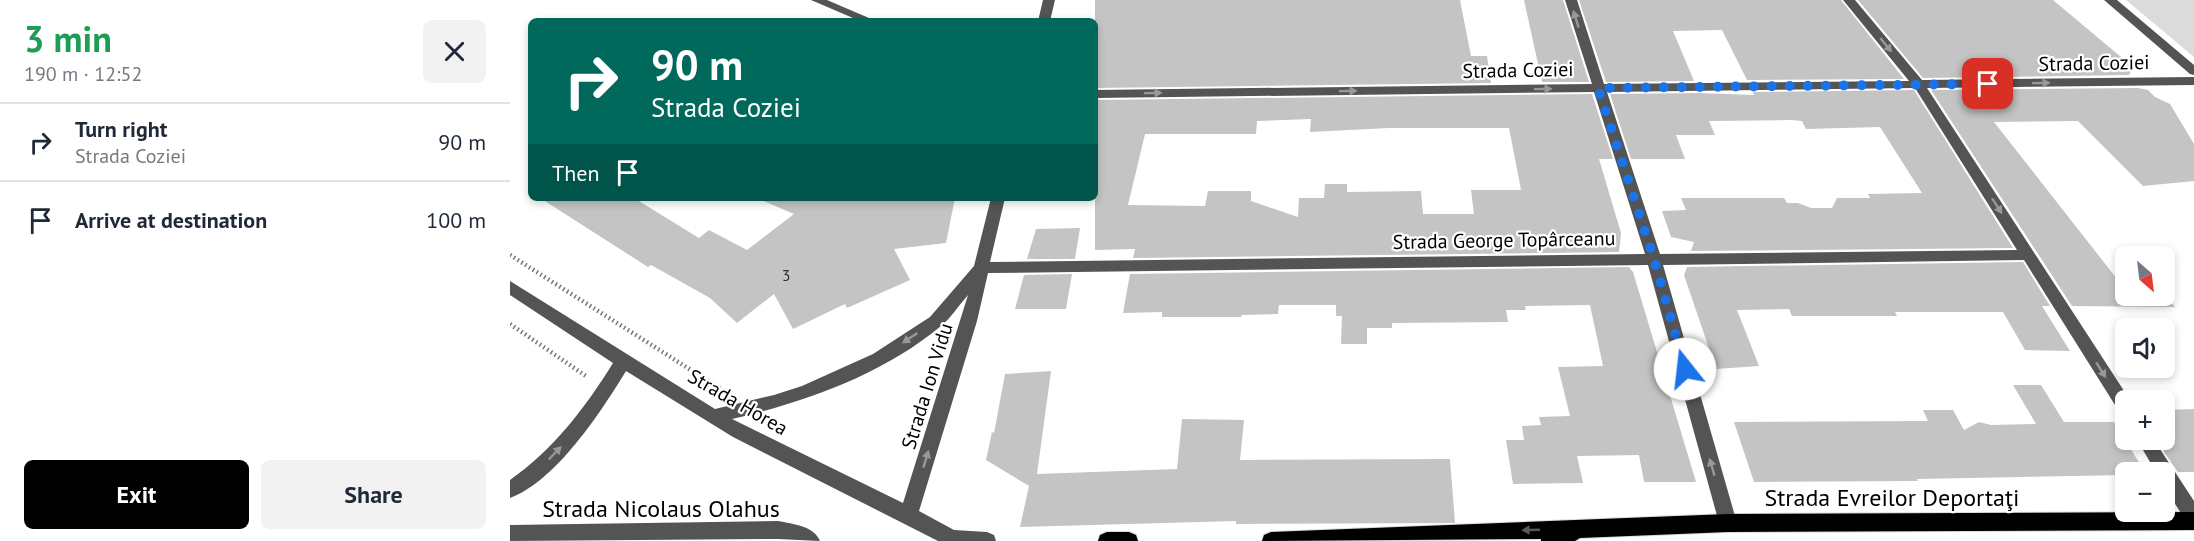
<!DOCTYPE html>
<html lang="en">
<head>
<meta charset="utf-8">
<style>
	body { margin:0; font-family:"PT Sans",sans-serif; background:#f2f2f3; color:#1f2937; height:100vh; display:flex; flex-direction:column; font-size:22px; white-space:nowrap }
	* { box-sizing:border-box; margin:0 }
	p { font-size:20px; color:#747a83 }
	.icon { flex:none; width:33px; height:33px; fill:none; stroke:currentColor; stroke-width:2; stroke-linecap:round; stroke-linejoin:round }
	.map { position:relative; flex:1; overflow:hidden }
	.side { display:flex; flex-direction:column; background:#fff; width:510px }
	.side>* { flex:none }
	.guide { position:absolute; left:18px; top:18px; width:570px; height:183px; border-radius:9px; box-shadow:0 3px 9px #0003; background:#00695c; color:#fff; overflow:hidden }
	.needle { width:39px; rotate:152deg }
	.controls { position:absolute; left:1605px; top:246px; display:grid; gap:12px }
	.controls a { display:grid; place-items:center; width:60px; height:60px; border-radius:9px; background:#fff; box-shadow:0 3px 9px #0003; font-size:30px }
	.pin { position:absolute; display:grid; place-items:center; width:51px; height:51px; color:#fff; margin:-26px; border-radius:12px; box-shadow:0 3px 9px #0006 }
	.me { position:absolute; width:66px; margin:-33px; rotate:344deg; stroke-linejoin:round; filter:drop-shadow(0 0 4px #0008) }
	.turn { display:flex; align-items:center; gap:21px; height:126px; padding:0 24px; font-size:27px }
	.turn .icon { width:78px; height:78px; stroke-width:2.5 }
	.turn b { display:block; font-size:42px; line-height:51px }
	.then { display:flex; align-items:center; height:57px; padding:0 24px; background:#0003; gap:12px; font-size:22px }
	.round { display:grid; place-items:center; flex:none; width:63px; height:63px; border-radius:9px; background:#f2f2f3 }
	.head { display:flex; align-items:center; justify-content:space-between; height:102px; padding:0 24px }
	h1 { font-size:36px; font-weight:700; line-height:45px; color:#1e9e55 }
	.cta { display:flex; gap:12px; margin-top:auto; padding:12px 24px }
	.cta a { flex:1; height:69px; border-radius:9px; background:#000; color:#fff; font-size:24px; font-weight:700; line-height:69px; text-align:center }
	.cta a+a { background:#f2f2f3; color:#1f2937 }
	ul { padding:0; list-style:none }
	li { display:flex; align-items:center; gap:18px; height:78px; padding:0 24px; border-top:2px solid #e0e1e3 }
	li div { flex:1 }
	li b { display:block; font-size:22px }
	li em { font-style:normal }
	main { display:flex; flex:1; min-height:0 }
	.map>svg:first-child { display:block }
	.green { fill:#dbdbdb }
	.building { fill:#c4c4c4; fill-rule:evenodd }
	.lines { fill:none; stroke-linecap:round; stroke-linejoin:round }
	.major-casing { stroke:#dbdbdb; stroke-width:2 }
	.path { stroke:#767676; stroke-width:4.5; stroke-dasharray:1.5 3; stroke-linecap:butt }
	.minor { fill:#545454; fill-rule:evenodd }
	.major { fill:#000; fill-rule:evenodd }
	.oneway { fill:#989898 }
	.oneway2 { fill:#595959 }
	.route { stroke:#1a73e8; stroke-width:10; stroke-dasharray:0 18 }
	.labels { text-anchor:middle; dominant-baseline:central; stroke-width:4.5; stroke-linejoin:round; paint-order:stroke }
	.number-label { font-size:16px; fill:#313131 }
	.street-label { font-size:20px; fill:#000; stroke:#fff }
	.near-street-label { font-size:24px; fill:#000; stroke:#fff }
</style>
</head>
<body>
<main>
<section class="side">
<div class="head"><div><h1>3 min</h1><p>190 m · 12:52</p></div><a class="round"><svg class="icon" aria-label="close" viewBox="0 0 24 24"><path d="M6 6l12 12M18 6L6 18"/></svg></a></div>
<ul>
<li><svg class="icon" aria-label="right" viewBox="0 0 24 24"><path d="M7 20v-9h11M14 6l5 5-5 5"/></svg><div><b>Turn right</b><p>Strada Coziei</p></div><em>90 m</em></li>
<li><svg class="icon" aria-label="arrive" viewBox="0 0 24 24"><path d="M6 21V4h12l-3 4 3 4H6"/></svg><div><b>Arrive at destination</b></div><em>100 m</em></li>
</ul>
<div class="cta"><a>Exit</a><a>Share</a></div>
</section>
<div class="map">
<svg width="1684" height="541" viewBox="0 0 1684 541">
	<rect width="100%" height="100%" fill="#fff"/>
	<path class="green" d="M1616,0h68v57z"/>
	<path class="building" d="M585,0h365l11,56h16l4,27 -396,5z
		M1014,0h39l26,82h-47z
		M1069,0h262l63,79 -157,1 -25,-50 -49,1 21,50 -88,1z
		M1348,0h195l80,67 -4,8 -206,3z
		M1628,88l10,2 7,7 15,7 24,40v37l-51,5 -65,-65 -84,1 127,162h5v12h38v-3l11,14 -103,-1 -141,-216z
		M1404,90l99,158 -322,3 3,-9 -23,-5 -9,-26 24,-1 -5,-12h103l3,5h11l13,5h21l5,-10h33l-2,-4 54,-1 -42,-66 -74,2 -4,-8 -11,-1 -82,1 6,14h-39l9,24h-54l-21,-65 89,-1 55,2 -1,-3z
		M1082,94l21,65h-14l22,74 -2,19 -486,6 2,-9 -40,1v-150zM801,119l-1,13 79,-4h120l12,62h-50l3,24h-51l-2,-23 -74,1v-8h-22l-1,14h-25l-1,19 -47,-16v-10h-43l-3,15 -77,-1 17,-71h111l1,-13z
		M30,198h94l65,40 10,-8 38,20 47,-36 -37,-16h198l-9,45 -52,6 16,31 -63,28 -2,-4 -52,25 -19,-35 -37,29 -27,-25 -59,-33 -3,2z
		M570,228l-5,31h-48l9,-30z
		M1513,262l27,44h-8l28,45 -45,-1 -22,-38h-108l2,4h-105l-3,-7 -52,1 22,56 -43,3 -32,-94 3,-8z
		M1119,267l4,5 63,210h-52l-5,-27 -62,1 6,27 -70,1 -7,-44h18l-2,-14 19,-1 -2,-8 31,-1 -12,-49 45,-1 -13,-61 -65,1 1,4h-20l2,12 -116,1v5h-25v16h-26l1,-28h-6v-11h-57l-1,9 -36,1 -1,2h-79v-5l-39,1 7,-39z
		M562,274l-6,35h-51l9,-34z
		M541,371l-14,103 140,-5 5,-50 62,1 -4,40 210,-1 5,64 -219,1v-3l-216,6 9,-41 -43,-26 6,-28 2,1 11,-59z
		M1503,385h28l23,37h50l31,50h-19v3l-209,4 1,2 -164,1 -20,-60 194,-1 -5,-11h30l11,20 15,-8 12,3 45,-1z
		M1684,409v63h-16l-14,-20v-42z"/>
	<g class="lines">
		<defs>
			<path id="major" d="M1684,512v18l-466,2 -148,6 -5,3h-34v-2l-279,2 2,-6 7,-3 457,-18z
				M597,532h22l7,3 2,6h-40l2,-6z"/>
		</defs>
		<use href="#major" class="major-casing"/>
		<path class="path" d="M0,255l214,136
			M0,324l76,52"/>
		<path class="minor" d="M301,0h16l49,21h-16z
			M533,0h12l-5,21h-12z
			M1055,0h12l27,84 305,-3 -66,-81h12l67,80 272,-3v8l-267,3 203,312h-4v15l-6,-2 -96,-153 -361,5 74,258 -2,6 -7,3 -7,-3 -2,-6 -71,-258 -660,8 -11,48 -58,190 35,19 33,2 7,3 2,6h-58l-205,-104 -107,-66c-25,41 -70,110 -116,127v-18c44,-31 75,-72 103,-117l-103,-68v-14l205,128 59,-14 28,-9 71,-32 57,-37 44,-51 17,-68h14l-15,64 655,-8 -51,-162 -499,6v-8l497,-6zM1405,88l102,162 -357,4 -53,-162zM458,295l-65,208 -171,-84c73,-17 150,-44 209,-93 10,-8 18,-21 27,-31z
			M1594,0h13l77,65v10l-4,-1z
			M1627,440h17l40,61v25l-7,-3 -23,-37v-14h-8z
			M268,521c15,3 36,5 42,20l-42,-2 -268,2v-16z"/>
		<use href="#major" class="major"/>
	</g>
	<defs><path id="oneway-solid" d="M-6-.8H1V-3.2L6.5 0L1 3.2V.8H-6Z" transform="scale(1.5)"/></defs>
	<g class="oneway">
		<use href="#oneway-solid" transform="translate(1066 19) rotate(-107)"/>
		<use href="#oneway-solid" transform="translate(1376 45) rotate(51)"/>
		<use href="#oneway-solid" transform="translate(1531 83) rotate(-1)"/>
		<use href="#oneway-solid" transform="translate(1033 89) rotate(-1)"/>
		<use href="#oneway-solid" transform="translate(838 91) rotate(-1)"/>
		<use href="#oneway-solid" transform="translate(643 93) rotate(-1)"/>
		<use href="#oneway-solid" transform="translate(1487 206) rotate(57)"/>
		<use href="#oneway-solid" transform="translate(400 338) rotate(146)"/>
		<use href="#oneway-solid" transform="translate(1591 370) rotate(58)"/>
		<use href="#oneway-solid" transform="translate(45 453) rotate(-46)"/>
		<use href="#oneway-solid" transform="translate(416 459) rotate(-73)"/>
		<use href="#oneway-solid" transform="translate(1202 467) rotate(-106)"/>
	</g>
	<use class="oneway2" href="#oneway-solid" transform="translate(1021 530) rotate(178)"/>
	<g class="lines">
		<path class="route" d="M1175,369l-31,-110 -56,-171 390,-4"/>
	</g>
	<g class="labels">
		<g class="number-label">
			<text x="276" y="275">3</text>
		</g>
		<g class="street-label">
			<text transform="translate(1584 63) rotate(-1)">Strada Coziei</text>
			<text transform="translate(1008 70) rotate(-1)">Strada Coziei</text>
			<text transform="translate(994 240) rotate(-1)">Strada George Topârceanu</text>
			<text transform="translate(417 386) rotate(-73)">Strada Ion Vidu</text>
			<text transform="translate(228 402) rotate(30)">Strada Horea</text>
		</g>
		<g class="near-street-label">
			<text x="1382" y="497">Strada Evreilor Deportaţi</text>
			<text x="151" y="508">Strada Nicolaus Olahus</text>
		</g>
	</g>
</svg>
<div class="controls">
<a><svg class="needle" viewBox="-14 -14 28 28"><path d="M0-13l5 13h-10z" fill="#e53935"/><path d="M0 13l5-13h-10z" fill="#747a83"/></svg></a>
<a><svg class="icon" aria-label="sound" viewBox="0 0 24 24"><path d="M4 9h4l5-4v14l-5-4H4zM17 9q2 3 0 6"/></svg></a>
<a>+</a>
<a>−</a>
</div>
<div class="pin" style="left:1478px;top:84px;background:#d93025"><svg class="icon" aria-label="arrive" viewBox="0 0 24 24"><path d="M6 21V4h12l-3 4 3 4H6"/></svg></div>
<svg class="me" style="left:1175px;top:369px" viewBox="-20 -20 40 40"><circle r="19" fill="#fff"/><path d="M0-13L10 11 0 6-10 11z" fill="#1a73e8"/></svg>
<div class="guide">
<div class="turn"><svg class="icon" aria-label="right" viewBox="0 0 24 24"><path d="M7 20v-9h11M14 6l5 5-5 5"/></svg><div><b>90 m</b>Strada Coziei</div></div>
<div class="then">Then<svg class="icon" aria-label="arrive" viewBox="0 0 24 24"><path d="M6 21V4h12l-3 4 3 4H6"/></svg></div>
</div>
</div>
</main>
</body>
</html>
